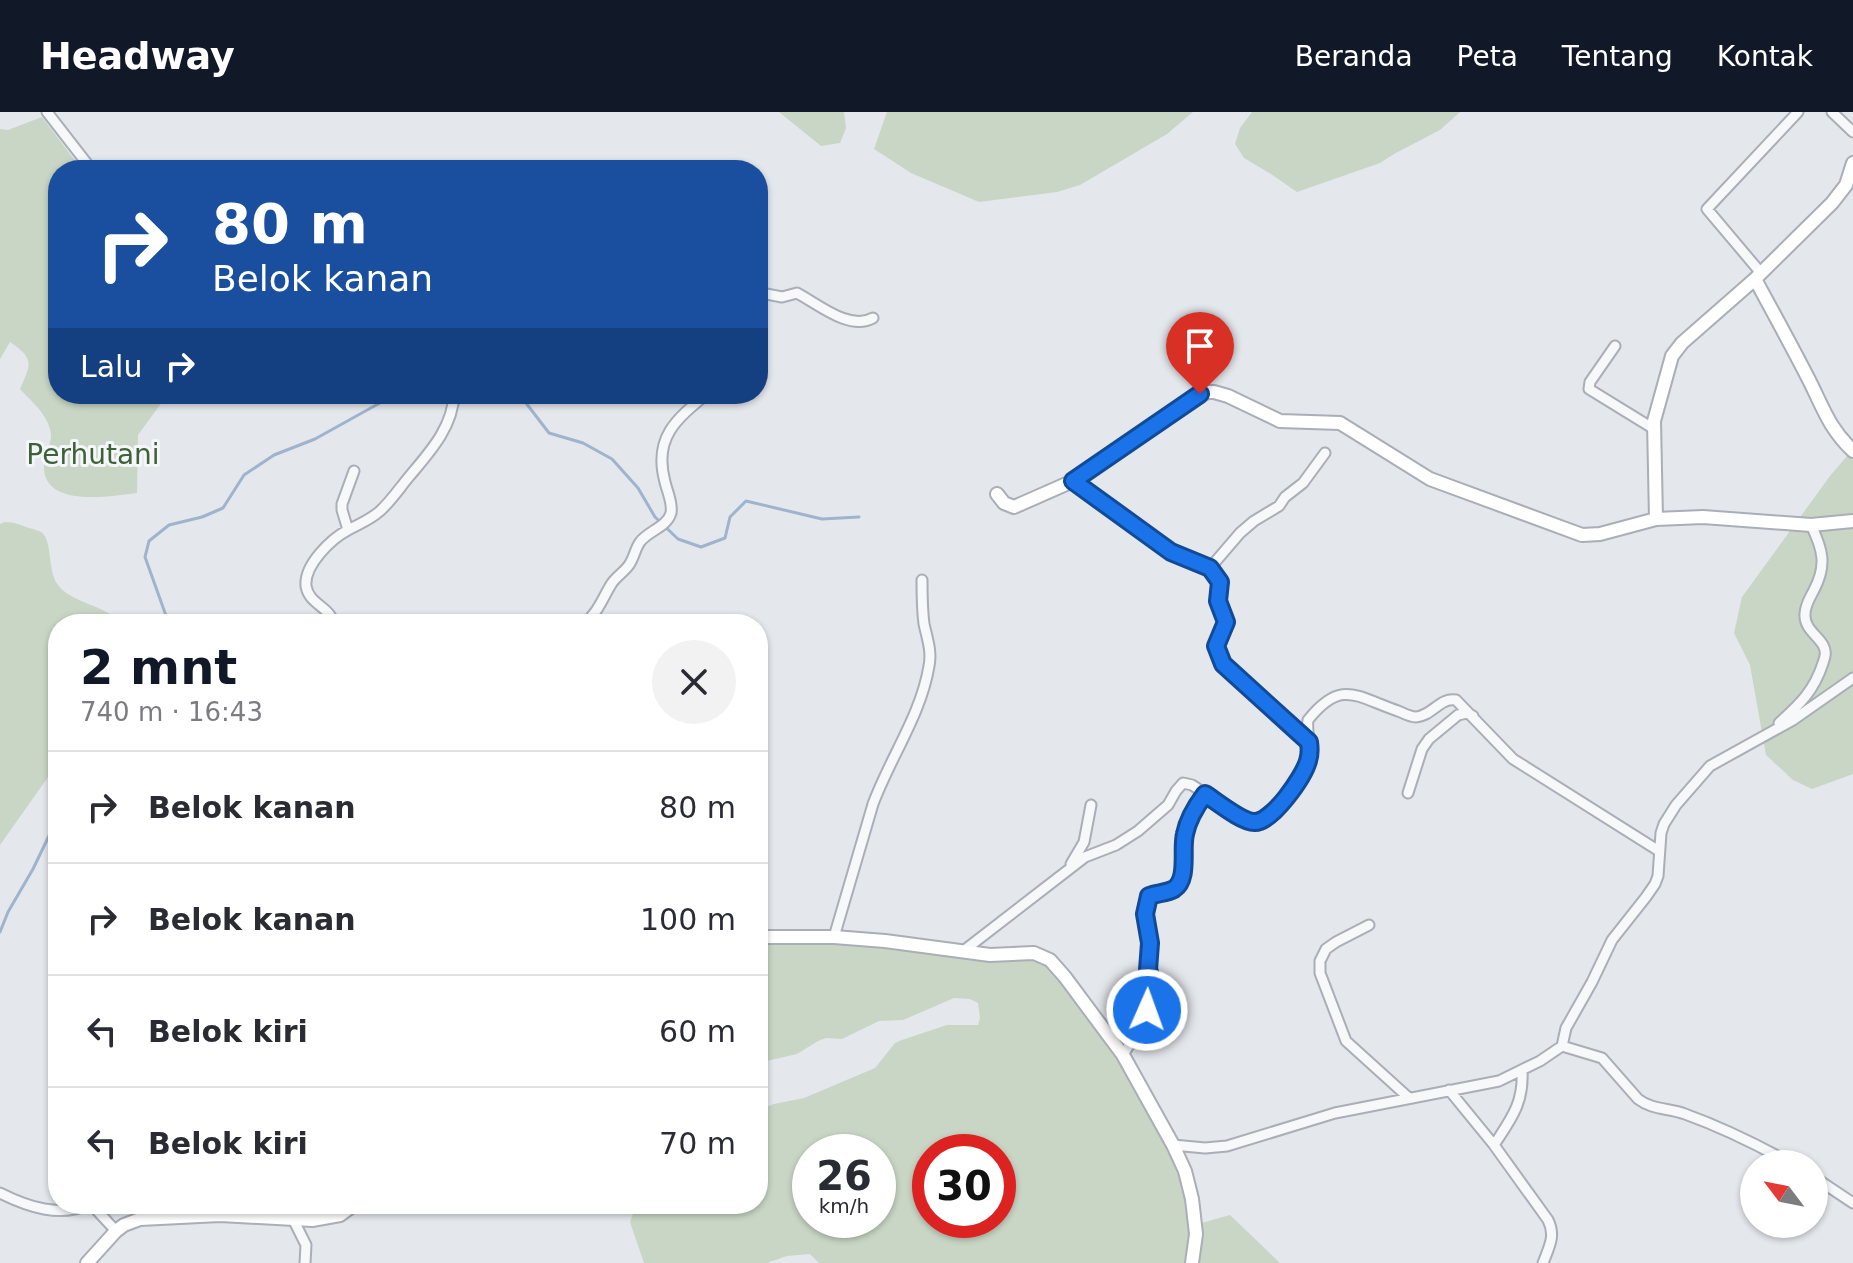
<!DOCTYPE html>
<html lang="id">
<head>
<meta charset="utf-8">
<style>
	body { margin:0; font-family:"DejaVu Sans",sans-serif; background:#f2f2f3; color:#2b2b33; height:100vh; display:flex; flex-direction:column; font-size:30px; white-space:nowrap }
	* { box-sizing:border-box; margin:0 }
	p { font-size:26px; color:#7c7c81 }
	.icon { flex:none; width:44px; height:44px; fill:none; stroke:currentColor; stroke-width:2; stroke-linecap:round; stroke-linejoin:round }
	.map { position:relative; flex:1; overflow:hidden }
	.panel { position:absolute; left:48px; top:502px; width:720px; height:600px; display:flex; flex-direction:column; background:#fff; border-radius:32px; box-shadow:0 2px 6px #0004 }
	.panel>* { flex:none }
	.top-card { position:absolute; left:48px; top:48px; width:720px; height:244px; border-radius:32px; box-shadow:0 2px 6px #0004; background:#1a4fa0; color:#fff; overflow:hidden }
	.needle { width:52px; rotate:302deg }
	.controls { position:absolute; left:1740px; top:1038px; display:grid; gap:16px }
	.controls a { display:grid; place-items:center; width:88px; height:88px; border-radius:50%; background:#fff; box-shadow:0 2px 6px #0004; font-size:40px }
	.speed { position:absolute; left:792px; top:1022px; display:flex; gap:16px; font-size:40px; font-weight:700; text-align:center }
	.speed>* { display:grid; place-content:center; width:104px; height:104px; border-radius:50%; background:#fff; box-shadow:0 2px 6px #0004; line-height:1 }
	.speed small { font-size:20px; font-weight:400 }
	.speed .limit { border:12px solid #d22; background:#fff; color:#111 }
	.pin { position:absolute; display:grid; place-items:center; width:68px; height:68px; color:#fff; margin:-82px -34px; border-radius:50% 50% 50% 0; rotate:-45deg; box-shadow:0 0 8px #0007 }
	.pin .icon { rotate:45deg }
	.me { position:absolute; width:88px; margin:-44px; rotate:2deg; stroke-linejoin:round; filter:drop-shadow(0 0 6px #0008) }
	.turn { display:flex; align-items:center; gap:28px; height:168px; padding:0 32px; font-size:36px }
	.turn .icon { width:104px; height:104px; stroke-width:2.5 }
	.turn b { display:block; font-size:56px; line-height:68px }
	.then { display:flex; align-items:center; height:76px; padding:0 32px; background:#0003; gap:16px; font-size:30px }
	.round { display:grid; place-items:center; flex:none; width:84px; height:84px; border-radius:42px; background:#f2f2f3 }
	.headline { display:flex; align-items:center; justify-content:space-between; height:136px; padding:0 32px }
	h1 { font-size:48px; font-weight:700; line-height:60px; color:#111827 }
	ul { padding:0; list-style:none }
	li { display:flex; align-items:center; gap:24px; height:112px; padding:0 32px; border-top:2px solid #e1e1e2 }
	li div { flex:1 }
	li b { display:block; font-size:30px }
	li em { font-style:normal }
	header { display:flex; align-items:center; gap:48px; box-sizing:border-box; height:112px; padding:0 40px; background:#111827; color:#fff }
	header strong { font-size:38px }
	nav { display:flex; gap:44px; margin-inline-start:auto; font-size:28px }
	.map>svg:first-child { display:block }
	.green { fill:#c9d6c5; fill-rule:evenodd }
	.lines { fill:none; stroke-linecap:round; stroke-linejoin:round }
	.stream { stroke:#9fb4cc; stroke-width:3 }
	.street-casing { stroke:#a9aeb7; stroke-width:13 }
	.secondary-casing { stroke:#a9aeb7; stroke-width:16 }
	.street { stroke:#f7f8fa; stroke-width:9 }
	.secondary { stroke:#fff; stroke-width:12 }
	.route-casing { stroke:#114b97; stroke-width:20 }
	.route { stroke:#1a73e8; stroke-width:14 }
	.labels { text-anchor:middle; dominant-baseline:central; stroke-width:6; stroke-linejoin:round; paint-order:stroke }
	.park-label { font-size:28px; fill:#3f6138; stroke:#f4f6f9 }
</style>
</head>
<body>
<header>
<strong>Headway</strong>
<nav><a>Beranda</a><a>Peta</a><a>Tentang</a><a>Kontak</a></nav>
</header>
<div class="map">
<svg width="1853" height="1151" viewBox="0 0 1853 1151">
	<rect width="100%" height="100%" fill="#e4e7ec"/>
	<path class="green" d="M779,0h65l2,16 -6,15 -19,3z
		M887,0h306l-26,22 -87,51 -23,7 -78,10 -68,-29 -37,-24z
		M1252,0h208l-20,18 -46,24 -14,9 -83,29 -26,-18 -27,-16 -9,-14 5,-16z
		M42,5l40,53h-24v224h110l-30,41 -1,58c-27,3 -95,16 -93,-28 1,-13 10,-24 6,-36 -4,-16 -19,-28 -30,-40 11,-25 15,-30 -10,-47l-10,17v-230l8,1z
		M1853,337v325l-41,15 -19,-9 -27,-25 -16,-90 -16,-32 8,-36 88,-121z
		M5,410c9,0 16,3 24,6 4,1 8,2 12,4 12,8 6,39 17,53 13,18 48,20 65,39h-65v139l-58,82v-321z
		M826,829l218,20 56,69 47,78 39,76 5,42 39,-11 50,48h-461l-9,-9 -23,2 -20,7h-123l-14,-41 4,-11 15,-3 8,1 11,-5h33l7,3 17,-3h33v-94l16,-6 30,-6 71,-30 20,-25 7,-3 45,-15h31l2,-7 -2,-15 -8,-4 -16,-1 -51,22 -24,1 -37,18 -16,-1 -8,3 -21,13 -39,9v-121zM810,1040h68v68h-68zM930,1040h68v68h-68z"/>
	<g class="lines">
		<path class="stream" d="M511,282l15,9 23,30 34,10 29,16 26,29 17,29 23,22 23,8 24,-9 5,-21 16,-16 76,18 37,-2
			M169,512l-24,-67 4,-16 20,-16 33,-8 21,-9 21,-33 30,-20 41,-16 81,-45
			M0,820l8,-20 25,-43 25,-52"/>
		<defs>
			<path id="street" d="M47,0l45,58
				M1832,0l21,20
				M1761,161l-54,-64 91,-97
				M758,186l3,-5 21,4 15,-4c21,11 52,38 76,25
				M1615,234l-25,36 -1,7 65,40
				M1073,369l98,71 39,16 10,14 -2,19 8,21 -10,24 7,18 86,78
				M348,418l-6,-20v-6l12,-33
				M1210,456l30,-35 14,-12 25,-15 6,-9 18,-14 22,-30
				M334,512c-4,-18 -25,-19 -28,-38 -2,-21 25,-47 42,-56 11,-6 22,-10 32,-19 10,-9 19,-22 28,-33 20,-24 45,-50 46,-84
				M584,512c14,-11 19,-27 28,-41 5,-7 12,-11 17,-18 5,-7 6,-16 11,-23 8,-11 27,-15 31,-29 2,-10 -4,-22 -6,-31 -12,-44 11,-63 42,-88
				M1779,611c21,-19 35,-32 44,-60 2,-6 4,-11 0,-18 -6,-10 -19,-17 -18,-31 0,-9 5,-16 9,-24 13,-25 9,-40 -3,-65
				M1408,681l14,-44 7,-10 29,-24 9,-2 6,3
				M1071,752l13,-22 7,-37
				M1369,813l-33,17 -10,7 -6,12v12l26,68 63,57
				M834,825l39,-133c17,-46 48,-89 56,-138 3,-15 -2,-28 -5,-42 -2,-15 -2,-29 -2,-44
				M962,840l123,-95 31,-12 22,-14 30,-26 8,-14 7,-8 9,2 55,36c5,1 7,3 12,1 18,-7 47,-46 50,-65 3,-12 -3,-25 -1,-37 33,-41 47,-24 90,-9 5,2 12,6 18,6 16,-1 24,-20 40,-17l57,59 146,92
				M1562,934l40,12 36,41c14,11 31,9 47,15 36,13 73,31 107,50
				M1123,943l22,-36 2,-9v-11l5,-19 -4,-10 2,-27 -5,-29 2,-15 6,-5 15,-3 7,-3 5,-5 2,-6 1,-32 2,-13 11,-25 9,-13
				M1449,978l45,55 54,75c8,16 1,27 -5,43
				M1173,1033l32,3 22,-2 108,-33 164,-32 41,-20 22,-15 4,-18 26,-46 20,-42 34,-43 9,-13 3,-8 3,-43 3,-9 12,-19 34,-39 83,-46 60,-42
				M1494,1033c17,-26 30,-42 28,-75
				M1814,1065l39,26
				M0,1081c28,14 60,25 90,11
				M91,1092l25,27
				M293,1107l13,26 -1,18"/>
			<path id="secondary" d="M1755,167c18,33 36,66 53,99 15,29 20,49 45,73
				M997,382l7,9 10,4 59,-26 118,-82 17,-7h6l14,4 52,25 60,2 90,56 152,56 18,-1 56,-15 -2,-98 18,-65 10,-13 73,-64 77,-76 14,-18 7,-22
				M1656,407l47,-2 108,8 42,-4
				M758,825h76l51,4 105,14 44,-2 16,7 15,17 58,78 50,90 12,26 7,28 4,35 -4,29
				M87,1151l29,-32 8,-6 16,-6 80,-4 92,5 28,-5 15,-11"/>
		</defs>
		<use href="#street" class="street-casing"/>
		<use href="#secondary" class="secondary-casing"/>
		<use href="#street" class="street"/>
		<use href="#secondary" class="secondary"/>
	</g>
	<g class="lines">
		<defs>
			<path id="route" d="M1147,898v-11l5,-19 -4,-10 2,-27 -5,-29 4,-18c8,-3 18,-3 25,-7 15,-10 7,-39 11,-55 3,-15 11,-28 20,-40 11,7 38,29 50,28 17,0 48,-44 53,-61 2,-6 2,-12 1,-19l-86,-78 -7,-18 10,-24 -8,-21 2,-19 -10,-14 -39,-16 -98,-71 127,-87"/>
		</defs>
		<use href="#route" class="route-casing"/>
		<use href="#route" class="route"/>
	</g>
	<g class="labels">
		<g class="park-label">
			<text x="93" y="342">Perhutani</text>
		</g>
	</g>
</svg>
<div class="controls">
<a><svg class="needle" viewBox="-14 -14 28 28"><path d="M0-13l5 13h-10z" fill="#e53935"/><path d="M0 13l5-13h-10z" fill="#7c7c81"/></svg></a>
</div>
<div class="speed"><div>26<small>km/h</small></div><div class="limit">30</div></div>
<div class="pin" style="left:1200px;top:282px;background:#d93025"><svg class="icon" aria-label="arrive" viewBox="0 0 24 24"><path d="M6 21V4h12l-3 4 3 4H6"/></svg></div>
<svg class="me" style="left:1147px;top:898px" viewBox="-20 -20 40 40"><circle r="17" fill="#1a73e8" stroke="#fff" stroke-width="3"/><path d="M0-11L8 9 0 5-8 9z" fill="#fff"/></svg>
<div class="top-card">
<div class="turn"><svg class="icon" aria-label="right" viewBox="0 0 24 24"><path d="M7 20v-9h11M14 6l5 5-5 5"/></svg><div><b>80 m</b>Belok kanan</div></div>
<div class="then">Lalu<svg class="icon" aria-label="right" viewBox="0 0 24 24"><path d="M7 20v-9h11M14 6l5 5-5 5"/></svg></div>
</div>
<section class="panel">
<div class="headline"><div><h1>2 mnt</h1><p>740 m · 16:43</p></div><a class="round"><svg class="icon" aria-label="close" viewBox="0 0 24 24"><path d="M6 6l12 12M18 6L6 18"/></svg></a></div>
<ul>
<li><svg class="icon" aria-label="right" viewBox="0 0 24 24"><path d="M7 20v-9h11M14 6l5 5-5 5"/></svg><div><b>Belok kanan</b></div><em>80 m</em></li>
<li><svg class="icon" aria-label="right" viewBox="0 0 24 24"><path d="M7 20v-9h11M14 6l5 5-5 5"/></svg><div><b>Belok kanan</b></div><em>100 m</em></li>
<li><svg class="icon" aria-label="left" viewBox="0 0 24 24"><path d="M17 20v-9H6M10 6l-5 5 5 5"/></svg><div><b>Belok kiri</b></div><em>60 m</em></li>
<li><svg class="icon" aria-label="left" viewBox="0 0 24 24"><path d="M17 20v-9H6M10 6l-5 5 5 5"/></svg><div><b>Belok kiri</b></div><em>70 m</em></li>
</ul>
</section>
</div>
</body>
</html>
